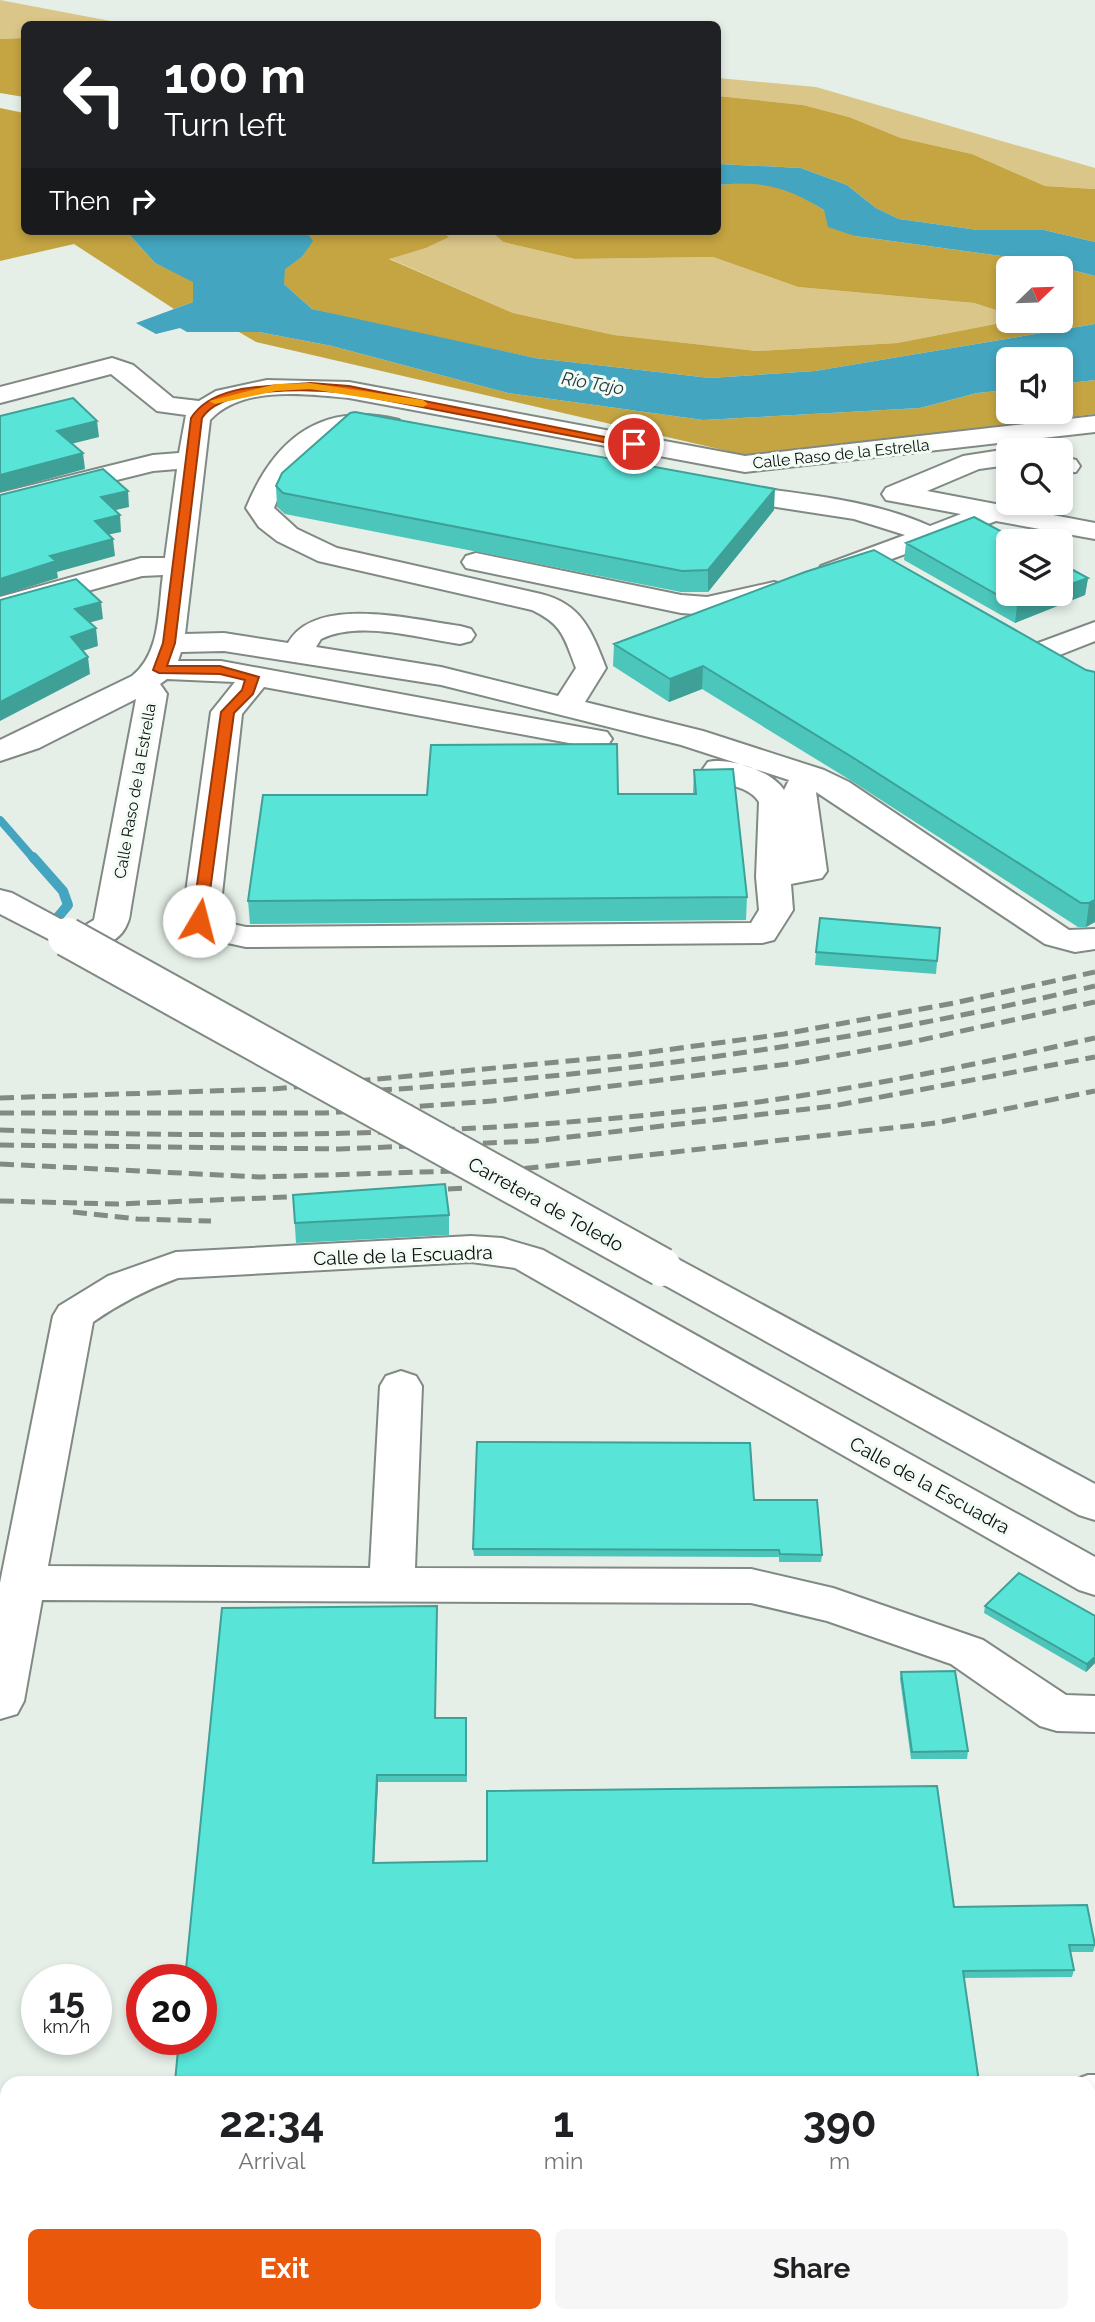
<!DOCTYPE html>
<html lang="en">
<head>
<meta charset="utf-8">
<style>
	body { margin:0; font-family:Raleway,sans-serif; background:#f6f6f6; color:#202124; height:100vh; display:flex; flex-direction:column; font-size:26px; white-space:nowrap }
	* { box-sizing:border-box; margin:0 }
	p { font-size:23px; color:#757577 }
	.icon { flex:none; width:38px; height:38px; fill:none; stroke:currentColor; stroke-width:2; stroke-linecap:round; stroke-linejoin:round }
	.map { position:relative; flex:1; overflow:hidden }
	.details { position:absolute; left:0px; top:2076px; width:1096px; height:247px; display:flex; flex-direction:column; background:#fff; border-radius:21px 21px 0 0; box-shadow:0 4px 10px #0003 }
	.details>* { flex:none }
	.banner { position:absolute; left:21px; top:21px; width:700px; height:214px; border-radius:10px; box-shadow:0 4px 10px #0003; background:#202124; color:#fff; overflow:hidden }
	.needle { width:46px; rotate:67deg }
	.tools { position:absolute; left:996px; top:256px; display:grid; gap:14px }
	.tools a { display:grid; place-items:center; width:77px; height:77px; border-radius:10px; background:#fff; box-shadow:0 4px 10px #0003; font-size:35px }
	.speed { position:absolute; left:21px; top:1964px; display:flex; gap:14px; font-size:35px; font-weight:700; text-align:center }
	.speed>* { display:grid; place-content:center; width:91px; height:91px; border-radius:50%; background:#fff; box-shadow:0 4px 10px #0003; line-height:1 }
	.speed small { font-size:18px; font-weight:400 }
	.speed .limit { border:10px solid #d22; background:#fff; color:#111 }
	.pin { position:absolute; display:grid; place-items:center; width:60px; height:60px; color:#fff; margin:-30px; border:4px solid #fff; border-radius:50%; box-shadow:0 2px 7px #0007 }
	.me { position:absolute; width:77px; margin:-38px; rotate:8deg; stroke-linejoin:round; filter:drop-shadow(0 0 5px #0008) }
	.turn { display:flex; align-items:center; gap:24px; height:147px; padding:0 28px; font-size:32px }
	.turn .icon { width:91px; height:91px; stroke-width:2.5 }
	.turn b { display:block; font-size:49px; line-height:60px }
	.then { display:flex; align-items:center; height:66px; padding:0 28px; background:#0003; gap:14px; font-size:26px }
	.eta { display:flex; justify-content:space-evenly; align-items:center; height:119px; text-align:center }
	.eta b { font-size:42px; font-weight:700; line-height:49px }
	.cta { display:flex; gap:14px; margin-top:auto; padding:14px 28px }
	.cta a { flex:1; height:80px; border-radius:10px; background:#ea580c; color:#fff; font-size:28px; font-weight:700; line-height:80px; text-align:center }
	.cta a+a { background:#f6f6f6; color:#202124 }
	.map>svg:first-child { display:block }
	.green { fill:#dbc689 }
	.forest { fill:#c5a542 }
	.water { fill:#43a5bf }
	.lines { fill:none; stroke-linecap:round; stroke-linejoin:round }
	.stream-far1 { stroke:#43a5bf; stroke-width:8 }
	.stream { stroke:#43a5bf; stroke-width:10 }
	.minor-casing { stroke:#808983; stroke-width:4 }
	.minor { fill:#fff; fill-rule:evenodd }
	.rail { stroke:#838a84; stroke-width:5; stroke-dasharray:14 7; stroke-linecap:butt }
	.minor-bridge-casing { stroke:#808983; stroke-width:42; stroke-linecap:butt }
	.minor-bridge { stroke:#fff; stroke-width:38 }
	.wall { fill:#4cc5ba }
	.shaded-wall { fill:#3ea097 }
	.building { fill:#58e5d8; stroke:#3ea097; stroke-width:2 }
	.route { fill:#ea580c; stroke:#983908; stroke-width:2 }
	.slow { fill:#f59e0b }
	.labels { text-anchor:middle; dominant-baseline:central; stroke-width:6; stroke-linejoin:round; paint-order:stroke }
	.far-street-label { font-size:16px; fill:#0b0e0c; stroke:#f2fcf5 }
	.far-water-label { font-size:18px; font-style:italic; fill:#21383e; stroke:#f2fcf5 }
	.street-label { font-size:19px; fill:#0b0e0c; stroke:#f2fcf5 }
</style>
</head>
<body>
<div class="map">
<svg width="1095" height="2322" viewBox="0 0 1095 2322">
	<rect width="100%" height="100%" fill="#e5efe7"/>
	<path class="green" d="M0,0l121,23 37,1h-134v14l-24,1z
		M718,78l98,9 279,81v21l-50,-3 -73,-32 -71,-16 -52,-21 -46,-12 -85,-9z
		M440,231h51l12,11 72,17 138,-2 85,30 176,16 34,11v6h8l-119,23 -140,8 -143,-16 -101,-22 -125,-55 38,-10 22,-11z"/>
	<path class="forest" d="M24,38v59l-24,-4v-54z
		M718,96l85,9 46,12 52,21 71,16 73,32 50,3v53l-51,-12h-66l-79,-11 -23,-11 -29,-23 -46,-17 -83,-4z
		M0,108l24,5v118h102l29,32 38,18v21l-19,7 -100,-65 -74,17z
		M752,182l40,8 32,20 31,26 183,25 57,15v48l-280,47 -105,7 -175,-20 -157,-33 -66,-16 -28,-25v-15l18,-12 10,-16 -6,-10h134l9,6 -23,11 -37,11 124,54 101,22 143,16 140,-8 119,-23h44v-52h-52v46l-34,-11 -176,-16 -85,-30 -138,2 -72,-17 -12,-11h227v-46z
		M239,332h20l73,14 176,47 195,27 217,-12 57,-15 31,-3v21h52l1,-27 34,-4v34l-346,42 -493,-114z"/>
	<path class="water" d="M718,164l83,4 46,17 29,23 23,11 79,11h66l51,12v34l-57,-15 -183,-25 -27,-9 -4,-17c-39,-24 -61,-29 -106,-25z
		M306,231l7,10 -11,16 -17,12 -1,15 28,25 223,49 175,20 105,-7 280,-47v56l-34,4 -1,-25h-52v31l-31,3 -57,15 -217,12 -195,-27 -176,-47 -73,-14h-72l-7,-4 -24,6 -20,-11 57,-21v-20l-38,-19 -29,-32z"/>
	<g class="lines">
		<path class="stream-far1" d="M0,820l34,39"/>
		<path class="stream" d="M33,857l30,34 5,14 -10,12"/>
		<defs>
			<path id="minor" d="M112,358l21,7 40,33 26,3 17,-10 51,-11 82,2 396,74 350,-40v16l-350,40 -396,-74c-43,-4 -106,-13 -139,22l-25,214 39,-1 64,10c27,-49 126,-23 172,-17l11,3 4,6 -4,6 -11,3c-42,-6 -100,-24 -139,-5l-5,8 125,20 117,29 18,-28c-12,-31 -13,-43 -44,-58l-214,-49 -41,-20 -18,-14 -13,-19c29,-71 77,-107 153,-88l4,6 -4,6c-17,4 -35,-5 -53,-2 -34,6 -61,50 -72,78l23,21 40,19 204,46c41,10 51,38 65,74l-21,34 118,29 121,39 25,12 220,148 26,-1v20l-20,3 -30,-8 -229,-152 11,79 -5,7 -31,6 2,26 -19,30 -12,3 -516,4 -51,-11 -13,-15 29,-209 24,-30 -68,-3 -7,5 7,10 -36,213c-1,5 -1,12 -4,17 -7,20 -41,32 -59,27l-4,-4 -64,-33v-24l12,3 67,36 15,-9 42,-221 -97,49 -39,13v-21l132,-64c29,-23 26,-66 31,-101l-21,1 -142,39v-18l141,-39h24l12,-89 -24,2 -153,38v-16l153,-38 26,-2 7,-38 -29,-4 -46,-37 -111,29v-16zM224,651l217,34 240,60 108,35 -5,10c-12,-19 -55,-33 -76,-28l-5,7c13,19 44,13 56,33l-3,75 3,33 -8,13 -505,4 -27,-6 23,-207 22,-27 332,61 11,-2 5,-7 -5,-7 -11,-2 -375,-69h-43l3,-9z
				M1008,449l4,1h-4v15l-29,4 -52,22 168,32v16l-99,-18 -165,60 -10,-3 -4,-6 4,-6 84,-31 -51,-16 -130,-20 -10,-2 -4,-6 4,-6 10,-2c69,11 141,14 206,43l31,-12 -75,-14 -4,-6 4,-6 77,-32z
				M1060,456l16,4 4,6 -4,6 -16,1z
				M476,553l205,42 26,2 67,-15 10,3 5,6 -5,6 -77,18 -26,-2 -215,-45 -4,-6 4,-6z
				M1095,622v19l-43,17 -11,3 -11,-3 -4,-6 4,-6z
				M471,1236l31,2 41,12 552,307v38l-16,-5 -564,-322 -44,-6 -293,16c-30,11 -58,25 -85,44l-45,244 322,2 10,-182 6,-10 15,-5 15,5 6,10 -7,182 336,1 82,19 150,52 83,55 29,1v36l-38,-1 -17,-5 -89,-62 -124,-43 -76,-18 -709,-3 -18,101 -7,13 -17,5v-136l53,-267 6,-10 49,-30 68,-24z
				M662,1254l14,4 419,226v36l-16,-5 -431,-239 -6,-9 6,-9z
				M1088,2075h7v48h-7v-41h-19z
				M365,2315h58v7h-58z"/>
		</defs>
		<use href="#minor" class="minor-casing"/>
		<use href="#minor" class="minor"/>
		<path class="rail" d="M315,1094c264,-14 522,-47 780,-108
			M0,1098l273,-9 348,-33 163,-22 170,-31 141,-31
			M0,1113h324l168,-12 297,-37 118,-21 188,-41
			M0,1130c230,9 458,6 686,-19 138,-15 274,-43 409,-73
			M0,1145l340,4 195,-8 298,-35 262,-49
			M0,1164l260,13 261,-8 415,-46 159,-32
			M427,1190l39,-2
			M0,1201l117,3 195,-8
			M73,1212l64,7 74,2"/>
		<defs>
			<path id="minor-bridge" d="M67,937l595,330"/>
		</defs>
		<use href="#minor-bridge" class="minor-bridge-casing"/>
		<use href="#minor-bridge" class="minor-bridge"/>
	</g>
	<path class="wall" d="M276,486l498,24 -66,82h-27l-396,-78 -8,-7z
		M906,543l182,35 -3,17 -70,28 -111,-63z
		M614,644l472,26 9,252 -9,5h-8l-228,-147 -148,-91 -33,13 -56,-36z
		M694,770l53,127 -1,23 -496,4 -2,-23 370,-107h75z
		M940,928l-4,46 -121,-9 1,-13z
		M293,1195l156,20v20l-153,8z
		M754,1500l68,55 -1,7h-42v-5l-305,-1 -1,-7z
		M985,1606l110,57 -9,9 -102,-59z
		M437,1613l-2,105h31l1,64h-89l-4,81 580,44 141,38 -2,7h-23l4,18 -2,7 -108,1 -789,104z
		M901,1672l67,79 -1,8h-56l-11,-80z
		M1088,2121h7v35h-7z"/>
	<path class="shaded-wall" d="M97,421l2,16 -40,10 -2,-16z
		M83,453l2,16 -85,23v-17z
		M775,489l-1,21 -66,82v-22z
		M128,491l1,16 -26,6 -2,-16z
		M120,515l1,17 -24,5 -2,-16z
		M113,539l2,17 -58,16 1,6 -58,18v-17l50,-23z
		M1088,578l-3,17 -70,28 2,-17 32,-13h11v-5z
		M101,602l2,17 -26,7 -2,-17z
		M96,628l2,18 -25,8 -2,-17z
		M88,657l2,17 -90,47v-19z
		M703,666l-1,23 -33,13 1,-23z
		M1095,900v22l-9,5 3,-24z
		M1095,1657v6l-9,9 1,-8z
		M377,1775l1,7 -4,88 -1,-7z
		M132,2315h6l-1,7h-5z"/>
	<path class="building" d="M73,398l24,23 -40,10 26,22 -83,22v-59z
		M355,412l420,77 -67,81 -26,1 -399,-78 -7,-7 6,-13 68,-60z
		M103,469l25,22 -27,6 19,18 -25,6 18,18 -63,17 6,5 -56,18v-84z
		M974,517l45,24h-11v52h41l-32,13 -111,-63z
		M874,550l212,120 9,2v228l-6,3h-8l-229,-146 -149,-91 -33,13 -56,-35 191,-72z
		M1060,563l28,15 -28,10z
		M76,579l25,23 -26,7 21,19 -25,9 17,20 -88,45v-102z
		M617,744l1,50h78l-2,-24 39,-1 14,128 -499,4 15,-106h164l4,-50z
		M820,918l120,10 -3,33 -121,-9z
		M445,1184l4,31 -154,8 -2,-28z
		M477,1442l273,1 4,57h63l5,55 -42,-1 -1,-4 -306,-1z
		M1019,1573l76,43v41l-8,7 -102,-58z
		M437,1606l-2,112h31v57h-89l-4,88 114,-2v-70l450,-5 17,121 133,-2 8,40h-26l5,25 -111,1 16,111h-804l4,-43h22v-60h-16l37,-371z
		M955,1671l13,80 -56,1 -11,-80z
		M1088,2121h7v27l-7,1z
		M1088,2221h7v101h-677l1,-7h669z
		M13,2315h119v7h-119z"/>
	<path class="route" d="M310,383l39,3 291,58 -6,4 -285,-55c-36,-4 -126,-8 -147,25l-27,225 -8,23h53l39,11 -6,17 -19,19 -28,208 -7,4 -7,-4 29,-209 21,-22 3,-10 -25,-6 -61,-1 -6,-3 10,-27 28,-225c23,-36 81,-31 119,-35z"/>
	<path class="slow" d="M310,383l113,17 5,4 -5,3 -113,-18 -34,2 -61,13 -6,-3 67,-17z"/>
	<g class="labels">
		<g class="far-street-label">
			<text transform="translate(841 454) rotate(-6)">Calle Raso de la Estrella</text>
			<text transform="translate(135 791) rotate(-80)">Calle Raso de la Estrella</text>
		</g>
		<g class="far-water-label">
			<text transform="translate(593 383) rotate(10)">Río Tajo</text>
		</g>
		<g class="street-label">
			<text transform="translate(546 1204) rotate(29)">Carretera de Toledo</text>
			<text transform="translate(403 1255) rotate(-2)">Calle de la Escuadra</text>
			<text transform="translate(930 1485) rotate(29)">Calle de la Escuadra</text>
		</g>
	</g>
</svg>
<div class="tools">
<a><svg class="needle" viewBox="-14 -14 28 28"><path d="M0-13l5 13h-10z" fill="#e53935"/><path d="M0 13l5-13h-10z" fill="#757577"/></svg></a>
<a><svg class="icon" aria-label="sound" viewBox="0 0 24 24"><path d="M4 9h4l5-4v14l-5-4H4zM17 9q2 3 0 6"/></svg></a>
<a><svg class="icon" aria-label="search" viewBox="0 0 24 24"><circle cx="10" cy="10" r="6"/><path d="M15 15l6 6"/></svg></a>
<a><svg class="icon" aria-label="layers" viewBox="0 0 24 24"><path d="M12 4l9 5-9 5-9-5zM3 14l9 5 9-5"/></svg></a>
</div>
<div class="speed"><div>15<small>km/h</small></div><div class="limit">20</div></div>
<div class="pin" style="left:634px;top:444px;background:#d93025"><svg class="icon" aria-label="arrive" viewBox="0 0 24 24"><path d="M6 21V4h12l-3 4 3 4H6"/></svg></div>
<svg class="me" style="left:199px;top:921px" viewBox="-20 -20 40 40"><circle r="19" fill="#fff"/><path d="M0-13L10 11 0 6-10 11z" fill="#ea580c"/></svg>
<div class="banner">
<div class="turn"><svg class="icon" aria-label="left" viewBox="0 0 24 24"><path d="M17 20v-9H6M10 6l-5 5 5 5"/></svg><div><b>100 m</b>Turn left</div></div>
<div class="then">Then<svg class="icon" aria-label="right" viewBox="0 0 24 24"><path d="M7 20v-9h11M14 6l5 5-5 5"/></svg></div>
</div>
<section class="details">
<div class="eta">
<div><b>22:34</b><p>Arrival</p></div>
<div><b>1</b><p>min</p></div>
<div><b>390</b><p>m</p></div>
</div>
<div class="cta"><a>Exit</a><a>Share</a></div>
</section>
</div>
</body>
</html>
